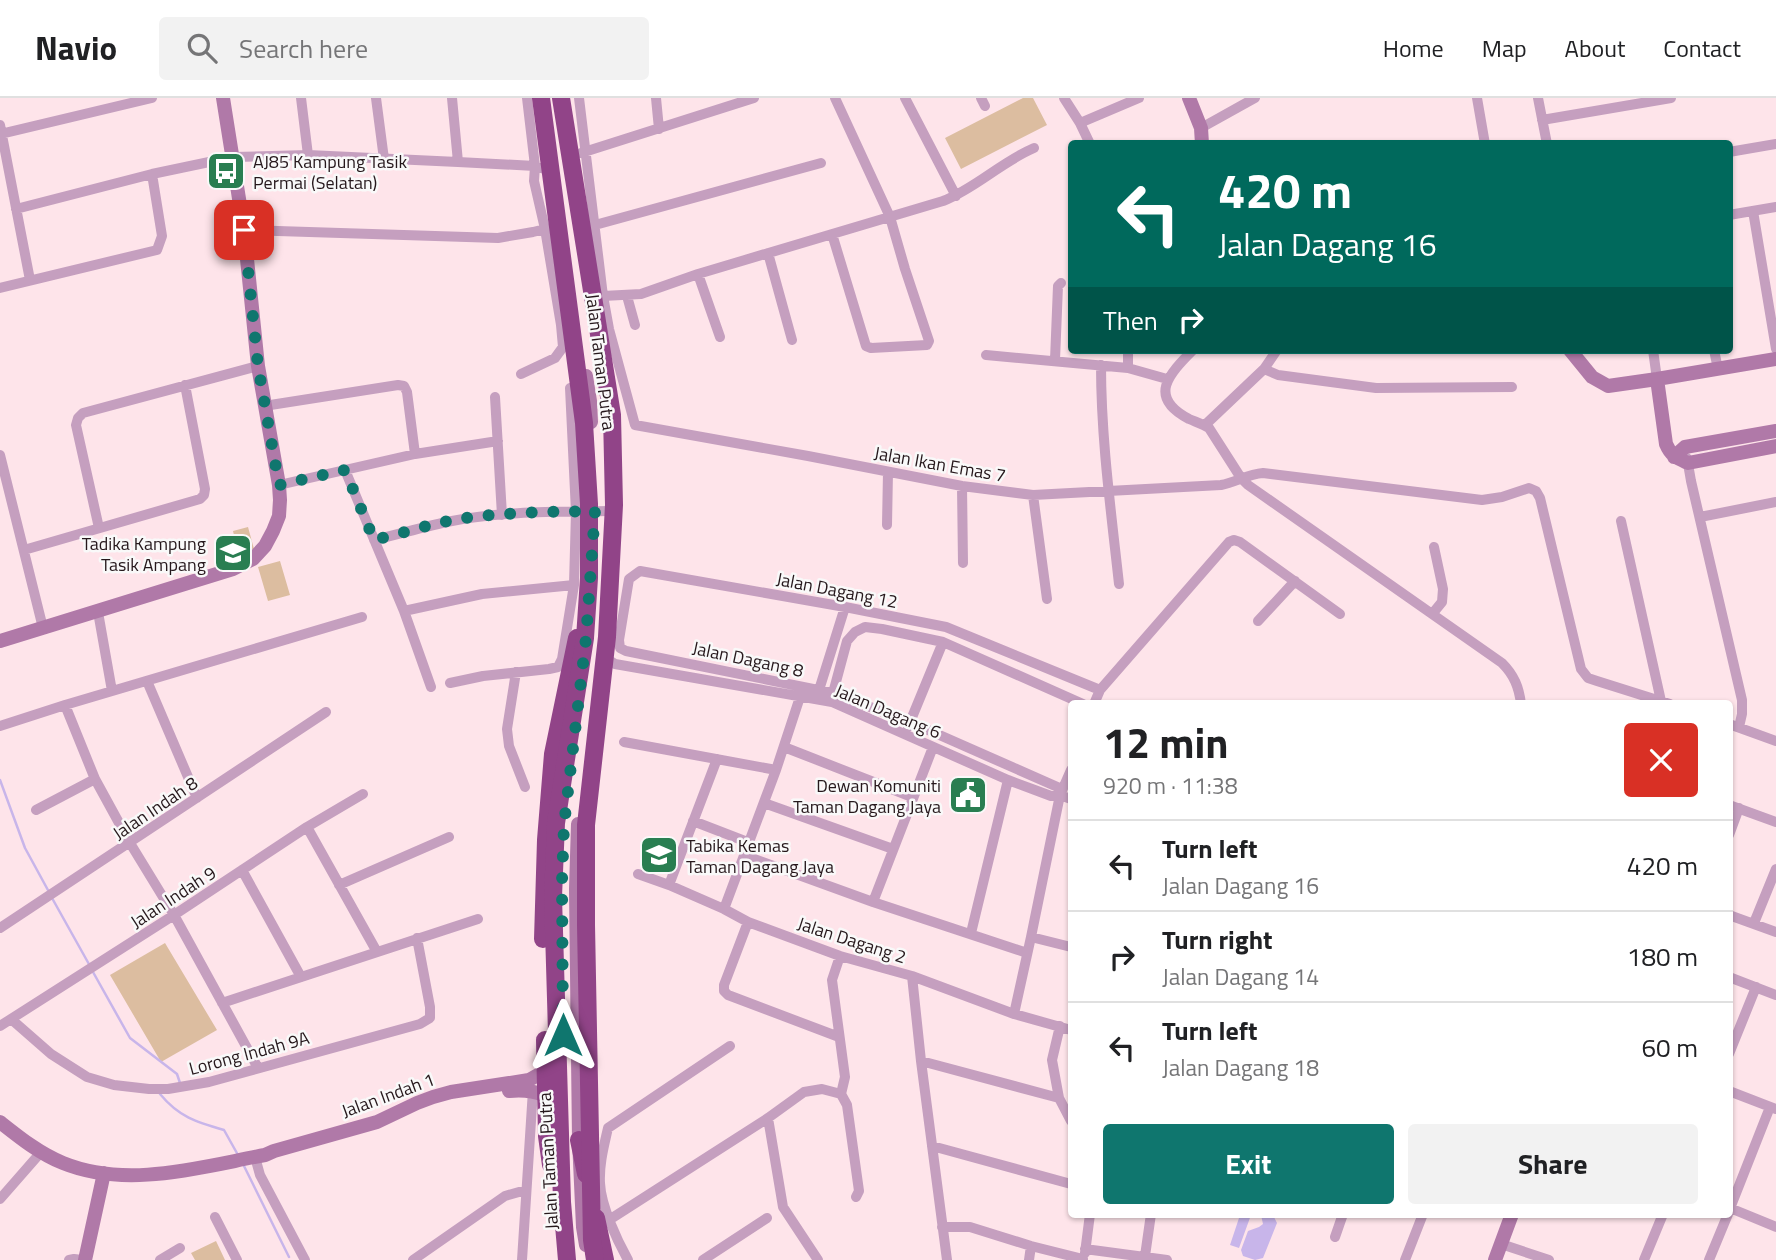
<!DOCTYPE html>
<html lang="en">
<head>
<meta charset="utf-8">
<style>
	body { margin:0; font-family:"Titillium Web",sans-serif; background:#f2f2f2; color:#202124; height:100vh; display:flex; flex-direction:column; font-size:26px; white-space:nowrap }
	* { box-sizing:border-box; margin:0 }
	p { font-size:23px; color:#757577 }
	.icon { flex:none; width:38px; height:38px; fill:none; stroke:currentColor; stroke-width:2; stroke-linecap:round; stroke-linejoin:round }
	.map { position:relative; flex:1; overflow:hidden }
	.side { position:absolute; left:1068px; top:602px; width:665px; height:518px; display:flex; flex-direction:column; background:#fff; border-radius:7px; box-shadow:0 2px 5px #0004 }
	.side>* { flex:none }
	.banner { position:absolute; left:1068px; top:42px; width:665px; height:214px; border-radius:7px; box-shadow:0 2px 5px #0004; background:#00695c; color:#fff; overflow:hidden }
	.pin { position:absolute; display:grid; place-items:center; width:60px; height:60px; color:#fff; margin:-30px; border-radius:14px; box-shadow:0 4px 10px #0006 }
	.me { position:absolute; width:77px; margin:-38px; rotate:0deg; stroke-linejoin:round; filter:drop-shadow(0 0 5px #0008) }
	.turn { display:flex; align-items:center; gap:24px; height:147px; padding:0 35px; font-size:32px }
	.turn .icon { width:91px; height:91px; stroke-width:2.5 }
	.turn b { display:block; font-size:49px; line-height:60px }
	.then { display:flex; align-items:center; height:66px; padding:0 35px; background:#0003; gap:14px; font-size:26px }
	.round { display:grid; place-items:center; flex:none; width:74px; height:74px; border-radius:7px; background:#f2f2f2 }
	.head { display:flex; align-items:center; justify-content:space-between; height:119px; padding:0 35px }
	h1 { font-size:42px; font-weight:700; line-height:52px }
	.action { display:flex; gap:14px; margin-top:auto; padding:14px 35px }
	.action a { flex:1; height:80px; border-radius:7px; background:#0f766e; color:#fff; font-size:28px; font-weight:700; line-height:80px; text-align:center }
	.action a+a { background:#f2f2f2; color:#202124 }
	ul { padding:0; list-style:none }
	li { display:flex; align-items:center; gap:21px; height:91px; padding:0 35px; border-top:2px solid #e0e0e0 }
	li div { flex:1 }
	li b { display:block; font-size:26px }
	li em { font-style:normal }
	header { display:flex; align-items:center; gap:42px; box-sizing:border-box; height:98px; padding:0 35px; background:#fff; border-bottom:2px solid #e0e0e0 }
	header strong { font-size:33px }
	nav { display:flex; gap:38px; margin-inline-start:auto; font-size:24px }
	.search { width:490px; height:63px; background:#f2f2f2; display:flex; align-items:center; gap:18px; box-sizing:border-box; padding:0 24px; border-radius:7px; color:#757577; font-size:26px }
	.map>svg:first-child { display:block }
	.green { fill:#dcbda0 }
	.water { fill:#c8b5ea }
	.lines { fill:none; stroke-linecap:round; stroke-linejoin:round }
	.stream { stroke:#c8b5ea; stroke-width:2.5 }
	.street { stroke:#c59fbf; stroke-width:10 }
	.secondary { stroke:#b079a8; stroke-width:14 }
	.highway { stroke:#914488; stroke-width:18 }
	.highway-bridge { stroke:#914488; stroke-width:18 }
	.route { stroke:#0f766e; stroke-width:12; stroke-dasharray:0 21.6 }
	.labels { text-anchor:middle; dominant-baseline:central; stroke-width:5; stroke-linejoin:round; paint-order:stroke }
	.poi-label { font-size:18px; fill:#26181c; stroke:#f9f9f9; text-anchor:start }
	.street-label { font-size:18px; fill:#26181c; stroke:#f9f9f9 }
</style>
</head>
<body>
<header>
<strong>Navio</strong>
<div class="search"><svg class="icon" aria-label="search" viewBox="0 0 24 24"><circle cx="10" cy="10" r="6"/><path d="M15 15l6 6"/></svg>Search here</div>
<nav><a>Home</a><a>Map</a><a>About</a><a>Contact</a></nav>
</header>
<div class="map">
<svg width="1776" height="1162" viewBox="0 0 1776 1162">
	<rect width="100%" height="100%" fill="#fee4ea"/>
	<path class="green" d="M1023,0h10l14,27 -86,44 -16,-31z
		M248,429l6,22 -16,3 -5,-21z
		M280,463l10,34 -22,6 -10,-34z
		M165,845l52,87 -56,32 -51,-87z
		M216,1143l9,19h-30l-4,-7z"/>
	<path class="water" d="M1240,1117h11l-12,33 -9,-3z
		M1261,1117h6l7,2 3,6 -14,35 -8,2 -12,-4 -2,-6 7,-19 11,-4 4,-3z"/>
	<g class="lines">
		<path class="stream" d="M0,682l25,68 24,44
			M52,800l38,68
			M93,874l37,66 47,36 3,9 -2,2
			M160,995v1c19,23 36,28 64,36l14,25
			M243,1066l46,93"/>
		<path class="street" d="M301,0l7,57
			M376,0l8,61
			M452,0l6,64
			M579,0l24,198 6,33 26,96 173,31 154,30 71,9 188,-10c15,-3 27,-11 42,-12l219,27 20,-3 27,-9 7,3 4,7 41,171 7,9 9,3 73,23
			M656,0l3,31
			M905,0l51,98
			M981,0l4,8
			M1064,0l16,25 10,21
			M1477,0l8,46
			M1538,0l9,46
			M1542,22l129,-22
			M1080,25l59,-25
			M0,27l30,155
			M1201,30l54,-30
			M1,36l151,-36
			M1729,54l47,-8
			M581,55l173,-55
			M16,111l136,-35 81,-17 75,-2 150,7 77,4 16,5
			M1753,113l23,138
			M1729,117l47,-8
			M595,127l226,-62
			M244,132l254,8 35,-6 12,-3
			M832,136l34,112 5,2 56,-3 2,-4 -24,-72 -15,-52 -55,-119
			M768,155l24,87
			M698,176l22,63
			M0,190l157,-38 5,-14 -10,-62
			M603,198l38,-2 57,-20 245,-73c33,-13 58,-39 91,-53
			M627,198l8,29
			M1193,252c-24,24 -46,47 -4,69 7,3 14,5 20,9l32,50 7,7 254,178c12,12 17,24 19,41
			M1653,252l4,29
			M1714,252l4,19
			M986,257l142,13 39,11
			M1055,262l3,-74 3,-3
			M1101,267c0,73 10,146 18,219
			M1128,270v-18
			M1264,271l14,6 98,13 136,-1
			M521,276l34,-16 8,-11 -2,-22 -16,-96 -11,-48 1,-15 -8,-68
			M495,299l7,118
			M264,308l134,-21 6,1 3,6 8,62
			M1205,327l59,-56 13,-19
			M0,357l43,173
			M1687,360l4,23 51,219v14l-3,13
			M345,372l59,141 27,76
			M279,387l136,-31 83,-13
			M962,388l1,77
			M1033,397l14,104
			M1700,419l76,-15
			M1621,423l40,180
			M887,427l1,-53
			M99,430l-23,-103 2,-7 5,-5 175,-47
			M374,442c26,-6 52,-14 78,-19 51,-10 105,-9 156,-10
			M24,452l176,-51 4,-4 1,-6 -20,-104
			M404,513l78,-17 92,-9
			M98,514l14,79
			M1433,515l9,-11 1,-13 -9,-42
			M1258,523l37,-40
			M604,559l11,7 217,38 176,78 43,16 9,-1 11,4
			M516,574l-9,57 2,17 16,41
			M147,583l50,117
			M450,585l33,-7 66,-7 9,-2 4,-8 12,-74 2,-73 -6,-124
			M819,592l26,-83
			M833,595l14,-52 8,-9 10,-5 17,2 61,13 140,62
			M1094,606l6,-14 129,-148 5,-2 6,2 100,72
			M65,607l30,74 35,64 44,72 84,153
			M1729,626l47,17
			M0,628l65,-21 297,-88
			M908,629l35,-85
			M624,644l152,28
			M784,649l128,50
			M1062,691l-152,-67 -77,-29 -207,-42 -6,-3 -1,-8 10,-61 11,-8 205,36 101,20 154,63
			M764,705l129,46
			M1729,707l47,17
			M36,712l59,-31
			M693,723l57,22
			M307,729l70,125
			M1729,737l10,-27
			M746,758l127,46 154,51
			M242,772l59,107
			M638,776l31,11 55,24 24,13 92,34 72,20 102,38 57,16
			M339,787l110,-48
			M669,787l48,-126
			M873,804l60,-155
			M724,811l52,-139 24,-73
			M1729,817l47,17
			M748,824l-24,63v6l4,4 111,42
			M1754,825l22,-54
			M0,830l326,-216
			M971,835l37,-153
			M1031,839l40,10
			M840,858l-8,24 13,97 -4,17
			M912,878l9,85 26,199
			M1729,879l47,18
			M222,905l256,-84
			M1014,916l17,-77 29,-142 11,-25
			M11,921l40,35 36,23 27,8 35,4h19l41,-7 211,-58 10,-6v-11l-13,-69
			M0,928l174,-111 133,-88 56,-33
			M1060,928l-8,34 7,38 12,23
			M1729,956l27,-67
			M921,963l138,37
			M1729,993l47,18
			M768,1020l15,89 35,53
			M932,1048l139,38
			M255,1059l5,18 45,85
			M0,1101l42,-48
			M1730,1110l46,19
			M1729,1113l41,-104
			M215,1119l22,43
			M609,1122l159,-102 36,-26 18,-3 19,5 6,11 12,86 -3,6
			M942,1129h28l61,19 52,13
			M1335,1139l8,-23
			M1501,1146l48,16
			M1085,1151l82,11
			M1085,1155l5,-39
			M1145,1158l6,-42
			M69,1162l5,-1 8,1
			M160,1162l20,-12
			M413,1162l92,-64 21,-6
			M522,1162l11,-170
			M628,1162c-11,-20 -27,-54 -28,-77 -1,-19 4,-37 8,-55l122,-82
			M703,1162l64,-42
			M1029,1162l2,-14
			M1405,1162l18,-46
			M1644,1162l19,-46
			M1709,1162l19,-46"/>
		<path class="secondary" d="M1189,0l12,30 1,16
			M1570,252l22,27 16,9 49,-7 119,-20
			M586,278l4,25 1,21
			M1657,281l9,65c5,12 11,14 22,19l88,-17
			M1674,359l11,-10 91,-16
			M0,543l233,-72 20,-10 12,-13 8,-15 6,-15 1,-16 -1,-15 -21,-119 -14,-136 -21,-132
			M578,726l-2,65 3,251 4,87 3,18
			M509,993c17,-2 29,1 45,8
			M0,1024c19,15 40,32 63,41 64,26 137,4 202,-8l9,-4 103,-29 40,-19 16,-6 18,-5 78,-12 23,-13
			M85,1162l19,-87
			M1495,1162l17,-46"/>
		<path class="highway" d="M543,841l3,-99 7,-86 24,-116
			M579,1042l7,34
			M596,1120l9,42"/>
		<path class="highway-bridge" d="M541,0l43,325 5,81v74l-4,60 -29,185 -3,74 9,305 5,58
			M561,0l51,317 2,90 -7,132 -21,188v100l6,315 3,20
			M545,942l2,96 4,29"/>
	</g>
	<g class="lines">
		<path class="route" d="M244,132l14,136 21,119 66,-15 29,70c26,-6 53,-15 79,-20 47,-8 95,-8 142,-9l-9,127 -22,187 -2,57 1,153"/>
	</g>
	<defs>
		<symbol id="bus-square" viewBox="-11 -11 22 22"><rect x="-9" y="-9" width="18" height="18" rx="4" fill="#297e51" stroke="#f9f9f9"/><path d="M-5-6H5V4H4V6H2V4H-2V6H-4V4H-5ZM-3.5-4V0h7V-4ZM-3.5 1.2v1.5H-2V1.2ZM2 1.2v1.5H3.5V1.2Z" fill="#fff"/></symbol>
		<symbol id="school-square" viewBox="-11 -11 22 22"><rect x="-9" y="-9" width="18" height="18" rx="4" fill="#297e51" stroke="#f9f9f9"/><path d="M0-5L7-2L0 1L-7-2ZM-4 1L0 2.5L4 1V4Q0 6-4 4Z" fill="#fff"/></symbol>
		<symbol id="civic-square" viewBox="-11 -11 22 22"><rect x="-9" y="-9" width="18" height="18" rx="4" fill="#297e51" stroke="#f9f9f9"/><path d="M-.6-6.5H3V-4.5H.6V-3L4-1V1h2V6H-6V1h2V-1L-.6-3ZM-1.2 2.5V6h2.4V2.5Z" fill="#fff"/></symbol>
	</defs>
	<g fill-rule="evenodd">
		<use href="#bus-square" x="204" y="51" width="44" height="44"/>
		<use href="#school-square" x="211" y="433" width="44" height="44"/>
		<use href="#civic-square" x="946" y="675" width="44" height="44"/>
		<use href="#school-square" x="637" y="735" width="44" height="44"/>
	</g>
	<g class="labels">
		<g class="poi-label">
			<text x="253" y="63">AJ85 Kampung Tasik<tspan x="253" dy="21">Permai (Selatan)</tspan></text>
			<text x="206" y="445" text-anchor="end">Tadika Kampung<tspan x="206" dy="21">Tasik Ampang</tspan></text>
			<text x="941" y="687" text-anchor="end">Dewan Komuniti<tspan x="941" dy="21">Taman Dagang Jaya</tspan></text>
			<text x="686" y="747">Tabika Kemas<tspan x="686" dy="21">Taman Dagang Jaya</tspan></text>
		</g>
		<g class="street-label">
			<text transform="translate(601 264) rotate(83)">Jalan Taman Putra</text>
			<text transform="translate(940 366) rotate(10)">Jalan Ikan Emas 7</text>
			<text transform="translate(837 492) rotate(11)">Jalan Dagang 12</text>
			<text transform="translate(748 561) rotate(12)">Jalan Dagang 8</text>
			<text transform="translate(888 613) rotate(23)">Jalan Dagang 6</text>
			<text transform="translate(155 710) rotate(-34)">Jalan Indah 8</text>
			<text transform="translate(173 799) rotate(-33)">Jalan Indah 9</text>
			<text transform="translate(852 842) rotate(18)">Jalan Dagang 2</text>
			<text transform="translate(249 955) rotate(-15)">Lorong Indah 9A</text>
			<text transform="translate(388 997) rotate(-20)">Jalan Indah 1</text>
			<text transform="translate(548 1063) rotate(-93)">Jalan Taman Putra</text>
		</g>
	</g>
</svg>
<div class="pin" style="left:244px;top:132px;background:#d93025"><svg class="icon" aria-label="arrive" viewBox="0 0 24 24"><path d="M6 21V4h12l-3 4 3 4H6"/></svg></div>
<svg class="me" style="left:563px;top:937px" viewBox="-20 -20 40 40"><path d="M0-17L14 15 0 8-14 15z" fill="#0f766e" stroke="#fff" stroke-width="4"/></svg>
<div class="banner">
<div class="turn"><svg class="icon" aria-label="left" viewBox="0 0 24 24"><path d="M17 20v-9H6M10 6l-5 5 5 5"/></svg><div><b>420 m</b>Jalan Dagang 16</div></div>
<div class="then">Then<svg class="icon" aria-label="right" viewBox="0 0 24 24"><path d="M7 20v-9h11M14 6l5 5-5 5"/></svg></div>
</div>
<section class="side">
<div class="head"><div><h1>12 min</h1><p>920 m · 11:38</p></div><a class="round" style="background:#d93025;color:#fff"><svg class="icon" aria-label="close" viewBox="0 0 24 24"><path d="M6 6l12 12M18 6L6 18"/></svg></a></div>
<ul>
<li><svg class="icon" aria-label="left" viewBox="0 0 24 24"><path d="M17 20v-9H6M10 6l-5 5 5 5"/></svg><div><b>Turn left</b><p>Jalan Dagang 16</p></div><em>420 m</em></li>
<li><svg class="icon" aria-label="right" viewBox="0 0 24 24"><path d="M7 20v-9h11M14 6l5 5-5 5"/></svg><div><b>Turn right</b><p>Jalan Dagang 14</p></div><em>180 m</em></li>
<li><svg class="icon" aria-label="left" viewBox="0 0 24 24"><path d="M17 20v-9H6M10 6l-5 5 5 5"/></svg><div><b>Turn left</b><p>Jalan Dagang 18</p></div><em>60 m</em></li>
</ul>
<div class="action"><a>Exit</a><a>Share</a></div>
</section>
</div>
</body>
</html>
